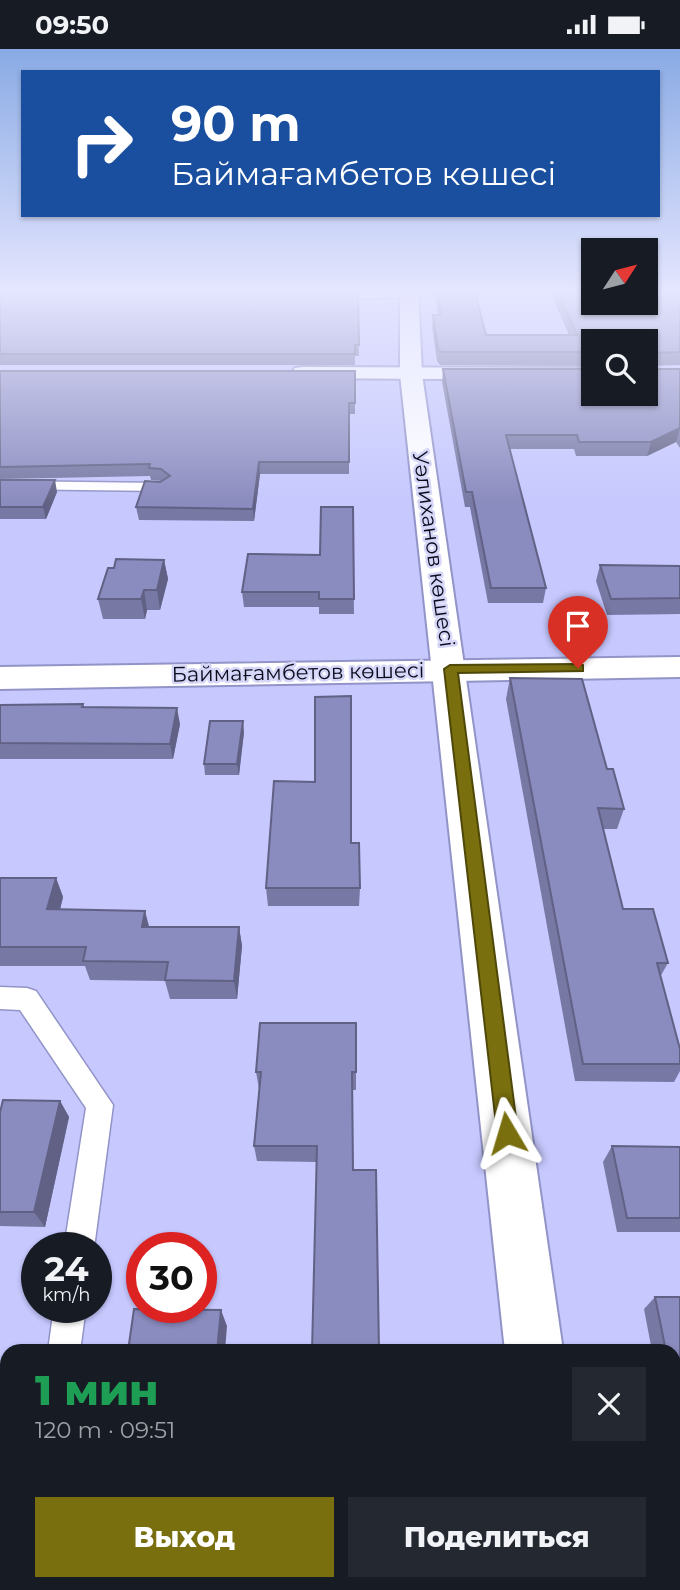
<!DOCTYPE html>
<html lang="ru">
<head>
<meta charset="utf-8">
<style>
	body { margin:0; font-family:Montserrat,sans-serif; background:#242831; color:#f1f3f6; height:100vh; display:flex; flex-direction:column; font-size:26px; white-space:nowrap }
	* { box-sizing:border-box; margin:0 }
	p { font-size:23px; color:#9ea1a6 }
	.icon { flex:none; width:38px; height:38px; fill:none; stroke:currentColor; stroke-width:2; stroke-linecap:round; stroke-linejoin:round }
	.map { position:relative; flex:1; overflow:hidden }
	.panel { position:absolute; left:0px; top:1295px; width:681px; height:247px; display:flex; flex-direction:column; background:#171b24; border-radius:21px 21px 0 0; box-shadow:0 2px 5px #0004 }
	.panel>* { flex:none }
	.guide { position:absolute; left:21px; top:21px; width:639px; height:147px; border-radius:0px; box-shadow:0 2px 5px #0004; background:#1a4fa0; color:#fff; overflow:hidden }
	.needle { width:46px; rotate:54deg }
	.fabs { position:absolute; left:581px; top:189px; display:grid; gap:14px }
	.fabs a { display:grid; place-items:center; width:77px; height:77px; border-radius:0px; background:#171b24; box-shadow:0 2px 5px #0004; font-size:35px }
	.speed { position:absolute; left:21px; top:1183px; display:flex; gap:14px; font-size:35px; font-weight:700; text-align:center }
	.speed>* { display:grid; place-content:center; width:91px; height:91px; border-radius:50%; background:#171b24; box-shadow:0 2px 5px #0004; line-height:1 }
	.speed small { font-size:18px; font-weight:400 }
	.speed .limit { border:10px solid #d22; background:#fff; color:#111 }
	.pin { position:absolute; display:grid; place-items:center; width:60px; height:60px; color:#fff; margin:-72px -30px; border-radius:50% 50% 50% 0; rotate:-45deg; box-shadow:0 0 7px #0007 }
	.pin .icon { rotate:45deg }
	.me { position:absolute; width:77px; margin:-38px; rotate:353deg; stroke-linejoin:round; filter:drop-shadow(0 0 5px #0008) }
	.turn { display:flex; align-items:center; gap:24px; height:147px; padding:0 35px; font-size:32px }
	.turn .icon { width:91px; height:91px; stroke-width:2.5 }
	.turn b { display:block; font-size:49px; line-height:60px }
	.round { display:grid; place-items:center; flex:none; width:74px; height:74px; border-radius:0px; background:#242831 }
	.head { display:flex; align-items:center; justify-content:space-between; height:119px; padding:0 35px }
	h1 { font-size:42px; font-weight:800; line-height:52px; color:#1e9e55 }
	.cta { display:flex; gap:14px; margin-top:auto; padding:14px 35px }
	.cta a { flex:1; height:80px; border-radius:0px; background:#796f0e; color:#fff; font-size:28px; font-weight:800; line-height:80px; text-align:center }
	.cta a+a { background:#242831; color:#f1f3f6 }
	.status { display:flex; justify-content:space-between; align-items:center; height:49px; padding:0 35px; background:#171b24; direction:ltr }
	.status svg { height:19px; fill:currentColor }
	.map>svg:first-child { display:block }
	.lines { fill:none; stroke-linecap:round; stroke-linejoin:round }
	.service-casing { stroke:#9293c7; stroke-width:3 }
	.minor-casing { stroke:#9293c7; stroke-width:4 }
	.tertiary-casing { stroke:#9293c7; stroke-width:4 }
	.secondary-casing { stroke:#9293c7; stroke-width:4 }
	.service { fill:#fff; fill-rule:evenodd }
	.minor { fill:#fff; fill-rule:evenodd }
	.tertiary { fill:#fff; fill-rule:evenodd }
	.secondary { fill:#fff; fill-rule:evenodd }
	.wall { fill:#7778a3 }
	.shaded-wall { fill:#616185 }
	.building { fill:#8a8bbe; stroke:#616185; stroke-width:2 }
	.route { fill:#796f0e; stroke:#4f4809; stroke-width:2 }
	.labels { text-anchor:middle; dominant-baseline:central; stroke-width:5; stroke-linejoin:round; paint-order:stroke }
	.street-label { font-size:21px; fill:#0b0b1d; stroke:#d6d7f8 }
</style>
</head>
<body>
<div class="status"><b>09:50</b><svg viewBox="0 0 49 12"><path d="M0 12V9h3v3zM5 12V6h3v6zM10 12V3h3v9zM15 12V0h3v12zM26 1h20v11H26zM47 4h2v5h-2z"/></svg></div>
<div class="map">
<svg width="680" height="1541" viewBox="0 0 680 1541">
	<rect width="100%" height="100%" fill="#c6c8fe"/>
	<g class="lines">
		<defs>
			<path id="service" d="M409,243l4,1v4l-82,2 -5,-3 5,-3z
				M0,432l162,2 7,4 -7,4 -162,-2z
				M0,938l27,1 9,3 77,114 -19,143h-30l22,-140 -66,-98 -20,-1z
				M54,1258h32l-6,44h-32z
				M11,1535h37l-1,6h-38z"/>
			<path id="minor" d="M400,240h18l4,85 141,977h-58l-105,-977z
				M529,1535h68v6h-68z"/>
			<path id="tertiary" d="M303,318l290,1v12l-298,-2 -3,-5 3,-5z"/>
			<path id="secondary" d="M680,608v20l-680,12v-22z"/>
		</defs>
		<use href="#service" class="service-casing"/>
		<use href="#minor" class="minor-casing"/>
		<use href="#tertiary" class="tertiary-casing"/>
		<use href="#secondary" class="secondary-casing"/>
		<use href="#service" class="service"/>
		<use href="#minor" class="minor"/>
		<use href="#tertiary" class="tertiary"/>
		<use href="#secondary" class="secondary"/>
	</g>
	<path class="wall" d="M0,240h358l-341,1 -2,2 343,-2 1,66h-4v9h-355z
		M435,240h39l12,46h83l-20,-46h131v76l-33,1 2,3h31v79l-4,-6 -29,14h-71l-2,-7h-64l36,139 -3,15h-55l-18,-96h-5l-23,-125 1,-13 203,25 -53,-53v25l-153,-1 -3,-4 -5,-34 1,-12h5z
		M0,322h355v43h-6v60h-89l-6,47 -115,-1 -3,-13 26,-26 -11,-1 -1,-4 -150,3z
		M0,431l57,12 -11,27h-46z
		M353,458l1,107h-35v-7h-75l-2,-15 78,-37z
		M164,511l4,19 -8,31h-13l-2,9h-42l-5,-20 16,-31z
		M600,516l80,1v48l-73,1 -11,-34z
		M510,629l97,91 17,40 -7,20h-14l20,80 45,54 -8,14 20,72v22l-6,11 -99,-1 -69,-382z
		M83,655l1,3 96,17 -7,35h-173v-54z
		M244,683l-5,43h-34l-1,-11z
		M351,794l9,45 -1,18h-91l-2,-18z
		M0,829h56l7,19 -3,13 89,17h90l3,19 -5,53h-67l-5,-18 -75,-1 -5,-14h-85z
		M256,1023h100v18h-3v80l26,181 -62,-189 -60,-1 -3,-15 5,-57z
		M60,1052l9,16 -24,110 -45,-1v-114z
		M612,1097l68,1v85h-63l-14,-70z
		M655,1248h25v72h-6v-18h-22l-8,-42z
		M674,1384h6v121l-6,-33z"/>
	<path class="shaded-wall" d="M680,379l-4,14 -29,14 4,-14z
		M259,413l1,12 -6,47 -1,-12z
		M55,431l2,12 -11,27 -3,-12z
		M164,511l4,19 -8,31 -3,-20z
		M144,541l3,20 -2,9 -4,-20z
		M177,659l3,16 -7,35 -3,-15z
		M243,672l1,11 -5,43 -2,-11z
		M56,829l7,19 -8,32 -8,-20z
		M145,862l5,19 -8,-3z
		M239,878l3,19 -5,53 -3,-18z
		M60,1052l9,16 -24,110 -11,-15z
		M221,1261l6,16 -2,25h-8z
		M2,1351l5,4v28l-7,33v-58z"/>
	<path class="building" d="M0,240h12l3,3 343,-2 1,55h-4v9h-355z
		M437,240h37l12,46h91l-21,-46h37v14h53v-14h34v63l-33,1v14l2,2h31v59l-29,14h-72l-2,-7h-71l40,153h-55l-19,-96h-6l-23,-123h150v25h53v-53h-53v11h-152l-3,-3 -5,-34h8z
		M0,322h355v32h-6v59h-90l-6,47 -117,-2 9,-26 15,1 10,-6 -9,-7 -12,-1 1,-4 -150,3z
		M0,431h55l-12,27h-43z
		M321,458h32l1,92h-35v-7h-77l6,-38 72,1z
		M116,510l48,1 -7,30h-13l-3,9h-43l10,-31h6z
		M600,516l80,1v32l-69,1z
		M510,629l72,1 25,90h6l11,40 -26,-1 25,101h30l15,54h-11l23,86v15h-97z
		M351,647v147h8l1,45h-94l8,-107 41,1v-85z
		M83,655l-1,3 95,1 -7,36 -170,-1v-38z
		M210,672h33l-6,43h-33z
		M0,829h56l-9,31 98,2 -3,16h97l-5,54 -69,-1 3,-18 -85,-1 3,-14h-86z
		M260,974h96v49h-4l1,98h23l3,181h-67l5,-205h-63l7,-74h-5z
		M3,1051l57,1 -26,111h-34v-100z
		M612,1097l68,1v71h-53z
		M655,1248h25v61h-6v-7h-8z
		M134,1260l87,1 -4,41h-89z
		M674,1384h6v44l-6,-31z"/>
	<linearGradient id="sky" x2="0" y2="1"><stop stop-color="#89aae4"/><stop offset="0.53" stop-color="#e5e6ff"/><stop offset="1" stop-color="#e5e6ff" stop-opacity="0"/></linearGradient>
	<rect width="680" height="456" fill="url(#sky)"/>
	<path class="route" d="M578,615l5,1v6l-125,2 60,460 -3,7 -8,3 -7,-3 -3,-7 -53,-464 6,-4z"/>
	<g class="labels">
		<g class="street-label">
			<text transform="translate(434 500) rotate(82)">Уәлиханов көшесі</text>
			<text transform="translate(298 623) rotate(-1)">Баймағамбетов көшесі</text>
		</g>
	</g>
</svg>
<div class="fabs">
<a><svg class="needle" viewBox="-14 -14 28 28"><path d="M0-13l5 13h-10z" fill="#e53935"/><path d="M0 13l5-13h-10z" fill="#9ea1a6"/></svg></a>
<a><svg class="icon" aria-label="search" viewBox="0 0 24 24"><circle cx="10" cy="10" r="6"/><path d="M15 15l6 6"/></svg></a>
</div>
<div class="speed"><div>24<small>km/h</small></div><div class="limit">30</div></div>
<div class="pin" style="left:578px;top:619px;background:#d93025"><svg class="icon" aria-label="arrive" viewBox="0 0 24 24"><path d="M6 21V4h12l-3 4 3 4H6"/></svg></div>
<svg class="me" style="left:507px;top:1084px" viewBox="-20 -20 40 40"><path d="M0-17L14 15 0 8-14 15z" fill="#796f0e" stroke="#fff" stroke-width="4"/></svg>
<div class="guide">
<div class="turn"><svg class="icon" aria-label="right" viewBox="0 0 24 24"><path d="M7 20v-9h11M14 6l5 5-5 5"/></svg><div><b>90 m</b>Баймағамбетов көшесі</div></div>
</div>
<section class="panel">
<div class="head"><div><h1>1 мин</h1><p>120 m · 09:51</p></div><a class="round"><svg class="icon" aria-label="close" viewBox="0 0 24 24"><path d="M6 6l12 12M18 6L6 18"/></svg></a></div>
<div class="cta"><a>Выход</a><a>Поделиться</a></div>
</section>
</div>
</body>
</html>
